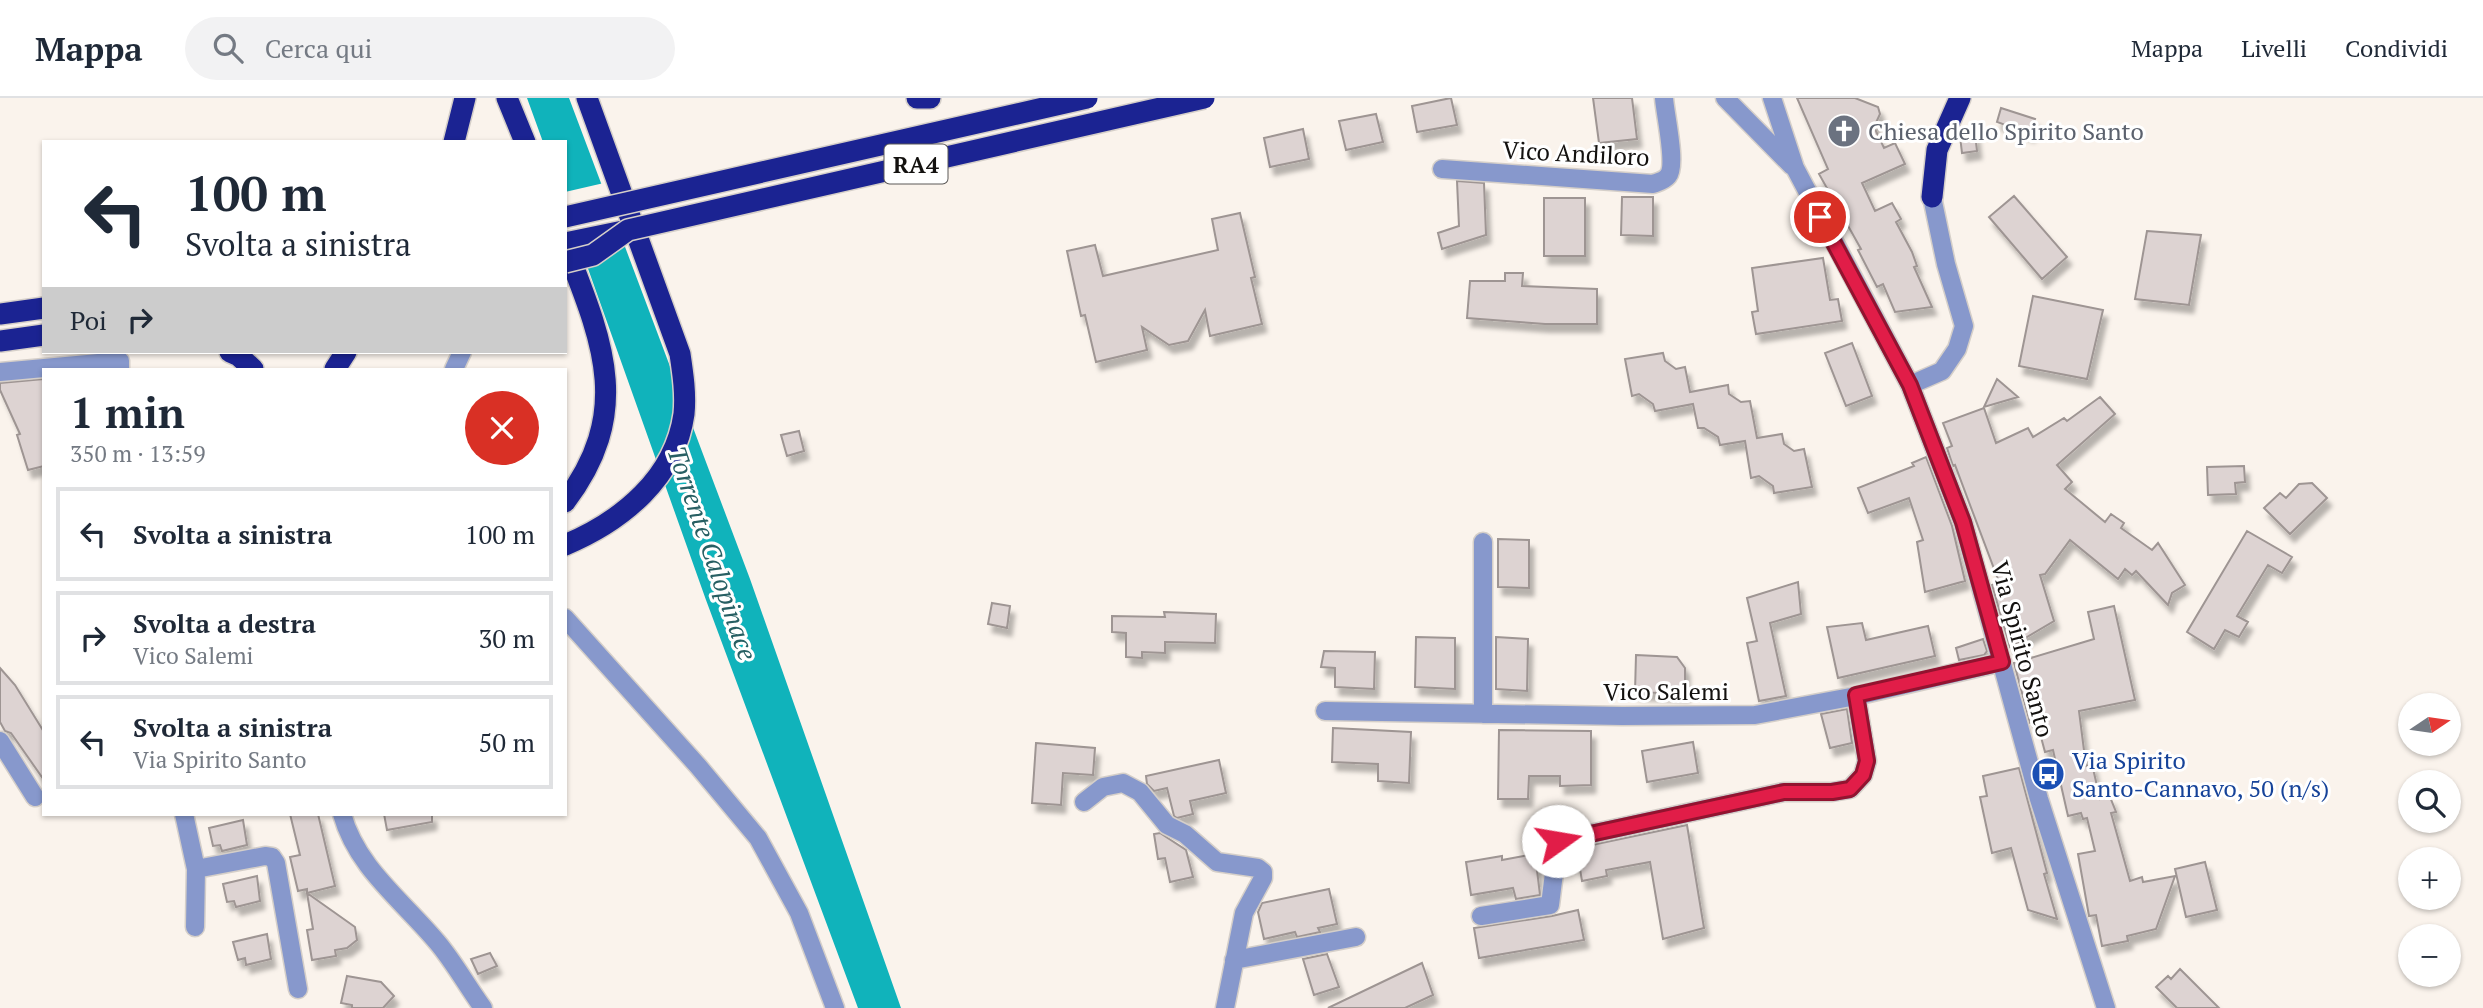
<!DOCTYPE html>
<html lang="it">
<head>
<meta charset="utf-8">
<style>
	body { margin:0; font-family:"PT Serif",serif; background:#f2f2f3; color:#1f2937; height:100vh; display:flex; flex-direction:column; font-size:26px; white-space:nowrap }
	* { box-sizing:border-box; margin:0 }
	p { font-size:23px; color:#747a83 }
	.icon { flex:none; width:38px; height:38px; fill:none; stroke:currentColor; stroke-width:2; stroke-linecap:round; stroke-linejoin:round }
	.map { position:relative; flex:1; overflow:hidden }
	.sheet { position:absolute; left:42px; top:270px; width:525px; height:448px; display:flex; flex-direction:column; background:#fff; border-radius:0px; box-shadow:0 2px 5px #0004 }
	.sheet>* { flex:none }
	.top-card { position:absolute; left:42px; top:42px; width:525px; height:214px; border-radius:0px; box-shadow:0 2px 5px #0004; background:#fff; color:#1f2937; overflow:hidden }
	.needle { width:46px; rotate:77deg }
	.controls { position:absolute; left:2398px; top:595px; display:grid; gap:14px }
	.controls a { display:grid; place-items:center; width:63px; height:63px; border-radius:50%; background:#fff; box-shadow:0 2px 5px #0004; font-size:35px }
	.pin { position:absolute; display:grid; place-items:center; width:60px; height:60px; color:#fff; margin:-30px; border:4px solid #fff; border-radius:50%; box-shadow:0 2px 7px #0007 }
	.me { position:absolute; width:77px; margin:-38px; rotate:77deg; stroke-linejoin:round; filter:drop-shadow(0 0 5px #0008) }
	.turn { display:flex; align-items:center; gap:24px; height:147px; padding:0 28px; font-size:32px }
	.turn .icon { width:91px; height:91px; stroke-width:2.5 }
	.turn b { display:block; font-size:49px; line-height:60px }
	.then { display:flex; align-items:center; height:66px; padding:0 28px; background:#0003; gap:14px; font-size:26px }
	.round { display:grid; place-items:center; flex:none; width:74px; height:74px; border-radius:37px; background:#f2f2f3 }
	.head { display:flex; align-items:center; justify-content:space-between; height:119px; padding:0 28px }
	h1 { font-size:42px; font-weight:800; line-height:52px }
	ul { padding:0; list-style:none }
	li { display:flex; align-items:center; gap:21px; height:94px; margin:0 14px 10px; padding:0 14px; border:4px solid #e0e1e3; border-radius:0px }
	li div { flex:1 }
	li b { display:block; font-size:26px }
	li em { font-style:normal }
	header { display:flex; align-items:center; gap:42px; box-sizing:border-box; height:98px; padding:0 35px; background:#fff; border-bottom:2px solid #e0e1e3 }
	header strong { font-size:33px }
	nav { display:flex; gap:38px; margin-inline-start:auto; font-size:24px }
	.search { width:490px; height:63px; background:#f2f2f3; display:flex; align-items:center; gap:18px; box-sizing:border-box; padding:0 24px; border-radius:38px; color:#747a83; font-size:26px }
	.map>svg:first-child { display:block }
	.water { fill:#10b3bb }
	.pier { fill:#faf3ec }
	.building { fill:#ddd3d2; stroke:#9e9593; stroke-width:2; filter:url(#shadow) }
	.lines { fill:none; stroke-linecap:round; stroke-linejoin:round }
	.minor-casing { stroke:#d5cfc9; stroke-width:21 }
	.highway-casing { stroke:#d5cfc9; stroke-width:24 }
	.minor { stroke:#8798cc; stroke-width:18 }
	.highway { stroke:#1b2392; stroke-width:21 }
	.highway-bridge-casing { stroke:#d5cfc9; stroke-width:24; stroke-linecap:butt }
	.highway-bridge { stroke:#1b2392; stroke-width:21 }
	.route-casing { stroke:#92132f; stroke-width:18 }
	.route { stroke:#e11d48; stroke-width:12 }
	.labels { text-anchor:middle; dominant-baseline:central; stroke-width:6; stroke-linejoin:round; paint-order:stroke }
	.shield { fill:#fff; stroke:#5a5857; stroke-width:2 }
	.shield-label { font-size:23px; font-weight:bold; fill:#13110f }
	.worship-label { font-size:24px; fill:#5b616d; stroke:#fff; text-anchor:start }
	.street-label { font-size:24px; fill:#13110f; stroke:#fff }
	.transit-label { font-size:24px; fill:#164399; stroke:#fff; text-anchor:start }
	.water-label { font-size:26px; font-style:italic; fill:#275f63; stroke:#fff }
</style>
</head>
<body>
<header>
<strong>Mappa</strong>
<div class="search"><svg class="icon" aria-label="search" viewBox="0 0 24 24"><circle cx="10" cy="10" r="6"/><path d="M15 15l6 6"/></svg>Cerca qui</div>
<nav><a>Mappa</a><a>Livelli</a><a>Condividi</a></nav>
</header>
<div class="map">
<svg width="2483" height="910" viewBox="0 0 2483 910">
	<defs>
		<filter id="shadow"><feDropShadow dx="4.5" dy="8" stdDeviation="2" flood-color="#0004"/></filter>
	</defs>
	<rect width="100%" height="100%" fill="#faf3ec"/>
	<path class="water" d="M527,0h42l181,481 151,429h-43l-152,-408 -141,-396v-62h-22z"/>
	<path class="pier" d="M604,85l19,51 -47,10 -11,-30v-22z"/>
	<path class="building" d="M1451,0l6,27 -40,7 -5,-26z
		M1593,0h39l5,41 -38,4z
		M1797,0h58l23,9 2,7 -6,13 10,21 11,-5 10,21 -43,19 13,28 17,-8 9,16 -5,3 16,30 5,14 -3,1 18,40 -37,5 -12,-28 -6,3 -19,-37 3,-1 -42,-75 9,-5z
		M2001,10l34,11 -5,15 -33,-12z
		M1376,16l7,28 -37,8 -7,-29z
		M1303,31l6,30 -39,8 -6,-29z
		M1975,36l2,17 -15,2 -2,-17z
		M1457,83l27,2 2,52 -44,14 -4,-16 21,-7z
		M2014,98l53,61 -25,22 -53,-62z
		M1622,99h31v39l-32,-1z
		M1544,100h41v58h-41z
		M1240,115l15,64 -4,1 11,46 -52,12 -5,-26 -17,31 -19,4 -27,-18 5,23 -51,12 -11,-47 -4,1 -14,-65 28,-6 8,31 115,-26 -6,-31z
		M2147,133l54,4 -12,70 -54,-6z
		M1823,160l7,42 8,-1 4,22 -86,13 -4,-22 6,-1 -6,-43z
		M1505,175h18l-1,13 75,3v35h-52l-78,-6 3,-37h35z
		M2033,198l70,14 -16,69 -68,-13z
		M1852,245l20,53 -26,10 -21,-53z
		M1663,255l2,8 11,8 9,-2 5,25 38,-7 1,9 12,8 9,-1 7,37 25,-4 2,10 10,7 10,-2 8,38 -38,6 -1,-7 -14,-10 -8,2 -6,-37 -25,4 -2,-8 -14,-9h-6l-5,-24 -38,7 -2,-7 -14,-10 -7,2 -7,-37z
		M44,281v87l-16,4 -11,-35 3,-1 -20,-44v-7z
		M1997,281l21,18 -34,10z
		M2100,299l15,17 -58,51 15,17 -7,7 40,33 6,-8 13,9 -3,5 31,22 6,-7 27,42 -13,8 -4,12 -32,-34 -4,4 -7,-6 -7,10 -48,-39 -25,34 -5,1 14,46 -44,26 -18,-62 7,-3 -44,-117 -2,1 -6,-18 5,-2 -9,-23 41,-15 12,35 32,-15 5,9 31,-19 3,3z
		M799,333l5,20 -17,5 -6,-21z
		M1926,359l26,69 13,55 -40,11 -8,-50 6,-2 -14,-42 -41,15 -10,-25 56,-22 -2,-3z
		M2244,368l1,16 -10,1 1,11 -28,1 -1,-28z
		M2312,385l15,15 -37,36 -26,-26 16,-15 6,5 13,-14z
		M2247,433l45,26 -10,16 -14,-8 -31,51 11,6 -9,15 -14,-7 -11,19 -27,-17z
		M1498,441l31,1v48l-31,-1z
		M1798,484l3,32 -31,9 16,73 -27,5 -12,-58 10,-2 -10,-43z
		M992,505l18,3 -3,22 -19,-4z
		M2114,508l21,94 -56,11 7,55 6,-2 8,35 10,-2 6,15 -5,1 19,68 12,-4 1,5 32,-6 -19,53 -29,7 1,5 -26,5 -6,-31 -7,1 -11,-62 17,-3 -8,-33 -4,1 -2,-6 -13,3 -15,-66 -8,2 -8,-30 -7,1 -16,-60 80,-24 -6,-27z
		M1164,514l52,2 -1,29 -50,-1v11l-23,-1v6l-16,-1v-24l-14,-1v-16l53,1z
		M1862,525l4,17 62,-14 7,30 -97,22 -11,-51z
		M1416,539l39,1v51l-40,-2z
		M1496,539l32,2 -1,52 -31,-2z
		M1983,541l4,12 -3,4 -25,5 -3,-12z
		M1324,553l51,1 -1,37 -39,-2v-19l-14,-1z
		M1636,557l41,2 8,11v26l-50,-2z
		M0,570l15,17 29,47v48l-33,-47 -6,-2 -5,-9z
		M1847,611l5,34 -22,5 -9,-34z
		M1333,630l78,4 -2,51 -31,-2v-17l-46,-2z
		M1499,632l92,1v54l-31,1v-10h-31l-1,23h-30z
		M1693,644l5,31 -51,9 -5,-31z
		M1036,645l59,5 -2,27 -30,-2 -2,32 -29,-2z
		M1219,662l7,33 -36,8 3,13 -16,4 -3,-2 -7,-28 -13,3 -7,-7 -1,-8z
		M2019,670l28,105 -3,1 13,45 -29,-9 -17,-62 -19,5 -12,-56 7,-1 -4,-20z
		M290,716h28l17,72 -28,7v-4l-9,2 -8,-34 10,-2z
		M384,716h48v8l-45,8z
		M243,722l4,25 -25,6 -2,-6 -7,1 -4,-18z
		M1687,727l17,103 -41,11 -13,-77 -44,8 1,6 -25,5 -2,-12h-3l-4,-20z
		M1160,735l26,17 7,27 -23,5 -5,-24 -7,1 -4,-25z
		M1535,756l5,41 -24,4 -3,-11 -42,7 -5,-33 36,-6v4z
		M2205,764l12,48 -31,7 -11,-48z
		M257,778l3,25 -24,6 -2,-6 -7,1 -4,-18z
		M1329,791l8,35 -19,4 2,4 -23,5 -2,-5 -31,7 -6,-27 4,-9z
		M307,795l48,34 2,13 -10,8 -12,2 1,6 -24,4 -5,-30 6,-1z
		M1578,812l6,30 -105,18 -5,-30 78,-12z
		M267,836l4,25 -25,6 -1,-7 -7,2 -5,-18z
		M490,855l7,13 -19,8 -7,-15z
		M1327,856l12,33 -25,8 -11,-36z
		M1422,865l11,32 -28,13h-77z
		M2180,871l39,39h-42l-21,-21 12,-11 3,3z
		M347,878l34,6 13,14 -11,12h-31v-3l-11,-2z"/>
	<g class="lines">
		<defs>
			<path id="minor" d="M1725,0l67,68
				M1772,0l23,70 115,217 53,137 76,277 67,209
				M1442,71l211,15c5,-2 11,-3 15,-8 9,-11 -3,-62 -4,-78
				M454,271l8,-17
				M0,274l120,-11v8
				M1910,287l32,-14 15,-22 7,-23 -18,-62 -14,-67
				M565,520l133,148 60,72 41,75 36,95
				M1325,613l297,5 133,-1 101,-19 146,-34
				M1483,616v-172
				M0,643l35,56
				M1084,704l19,-15 20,-4 17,9 27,33 18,9 32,28 41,6 5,4v6l-19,35 -19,95
				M184,716l12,55 -1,58
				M342,716c15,54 60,86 95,128 17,20 30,44 46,66
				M196,771l69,-13 7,1 4,6 22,126
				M1481,818l69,-11 8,-64 226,-49h48l18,-3 13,-14 4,-14 -11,-65
				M1234,862l122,-23"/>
			<path id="highway" d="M507,0l18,44
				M917,0h13
				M454,44l11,-44
				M1932,99l5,-47 23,-52
				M565,145l63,-13
				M565,147c37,95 69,166 0,257
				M0,216l44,-6
				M0,243l44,-6
				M230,254l9,4 14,13
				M335,271l11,-17
				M565,447c57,-24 110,-67 119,-131 2,-20 -1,-40 -4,-60l-93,-256"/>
		</defs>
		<use href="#minor" class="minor-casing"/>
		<use href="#highway" class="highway-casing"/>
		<use href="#minor" class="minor"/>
		<use href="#highway" class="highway"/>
		<defs>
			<path id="highway-bridge" d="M565,119l522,-119
				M565,164l28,-7 35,-25 576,-132"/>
		</defs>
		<use href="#highway-bridge" class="highway-bridge-casing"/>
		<use href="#highway-bridge" class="highway-bridge"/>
	</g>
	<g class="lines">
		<defs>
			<path id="route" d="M1558,743l226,-49h48l18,-3 13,-14 4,-14 -11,-66 146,-33 -39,-140 -53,-137 -90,-168"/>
		</defs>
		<use href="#route" class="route-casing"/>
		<use href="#route" class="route"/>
	</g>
	<defs>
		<symbol id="church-disc" viewBox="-11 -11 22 22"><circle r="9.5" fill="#6b7280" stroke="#fff"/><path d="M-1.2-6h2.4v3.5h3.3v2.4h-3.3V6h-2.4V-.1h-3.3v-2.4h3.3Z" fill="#fff"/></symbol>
		<symbol id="bus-disc" viewBox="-11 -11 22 22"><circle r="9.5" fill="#1a4fb4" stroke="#fff"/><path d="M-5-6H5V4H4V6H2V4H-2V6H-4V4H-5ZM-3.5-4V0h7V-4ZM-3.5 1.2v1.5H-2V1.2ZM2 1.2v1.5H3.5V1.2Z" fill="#fff"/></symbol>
	</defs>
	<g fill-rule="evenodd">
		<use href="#church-disc" x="1825" y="14" width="38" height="38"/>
		<use href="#bus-disc" x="2029" y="657" width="38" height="38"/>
	</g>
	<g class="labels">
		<rect class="shield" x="884.5" y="46.5" width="63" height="39" rx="5"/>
		<g class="shield-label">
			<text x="916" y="66">RA4</text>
		</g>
		<g class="worship-label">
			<text x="1868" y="33">Chiesa dello Spirito Santo</text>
		</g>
		<g class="street-label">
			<text transform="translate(1576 55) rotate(3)">Vico Andiloro</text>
			<text transform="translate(2023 551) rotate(75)">Via Spirito Santo</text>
			<text x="1666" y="593">Vico Salemi</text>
		</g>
		<g class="transit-label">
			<text x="2072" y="662">Via Spirito<tspan x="2072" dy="28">Santo-Cannavo, 50 (n/s)</tspan></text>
		</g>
		<g class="water-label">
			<text transform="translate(713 455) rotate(71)">Torrente Calopinace</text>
		</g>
	</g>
</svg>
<div class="controls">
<a><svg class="needle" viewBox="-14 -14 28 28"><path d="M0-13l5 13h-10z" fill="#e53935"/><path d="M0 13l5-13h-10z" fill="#747a83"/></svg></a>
<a><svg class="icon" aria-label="search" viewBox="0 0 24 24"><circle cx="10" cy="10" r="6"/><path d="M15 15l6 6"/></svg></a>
<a>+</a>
<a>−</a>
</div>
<div class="pin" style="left:1820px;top:119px;background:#d93025"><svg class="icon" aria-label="arrive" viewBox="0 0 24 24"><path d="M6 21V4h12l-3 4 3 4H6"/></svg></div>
<svg class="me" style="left:1558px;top:743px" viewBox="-20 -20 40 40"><circle r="19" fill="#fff"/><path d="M0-13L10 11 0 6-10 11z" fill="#e11d48"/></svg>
<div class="top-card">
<div class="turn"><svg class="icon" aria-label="left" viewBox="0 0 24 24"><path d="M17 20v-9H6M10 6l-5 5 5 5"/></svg><div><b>100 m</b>Svolta a sinistra</div></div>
<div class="then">Poi<svg class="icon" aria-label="right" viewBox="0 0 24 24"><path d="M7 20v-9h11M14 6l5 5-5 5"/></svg></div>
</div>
<section class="sheet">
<div class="head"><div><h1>1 min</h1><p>350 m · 13:59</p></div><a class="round" style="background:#d93025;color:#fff"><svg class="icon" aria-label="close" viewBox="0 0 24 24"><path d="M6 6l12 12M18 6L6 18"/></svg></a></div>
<ul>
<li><svg class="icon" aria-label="left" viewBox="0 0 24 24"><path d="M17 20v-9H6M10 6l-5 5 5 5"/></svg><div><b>Svolta a sinistra</b></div><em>100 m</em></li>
<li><svg class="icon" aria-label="right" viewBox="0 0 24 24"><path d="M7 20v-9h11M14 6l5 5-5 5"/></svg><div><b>Svolta a destra</b><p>Vico Salemi</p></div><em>30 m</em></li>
<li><svg class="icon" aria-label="left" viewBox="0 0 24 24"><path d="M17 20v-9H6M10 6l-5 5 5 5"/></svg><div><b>Svolta a sinistra</b><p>Via Spirito Santo</p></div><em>50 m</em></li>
</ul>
</section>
</div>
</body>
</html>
